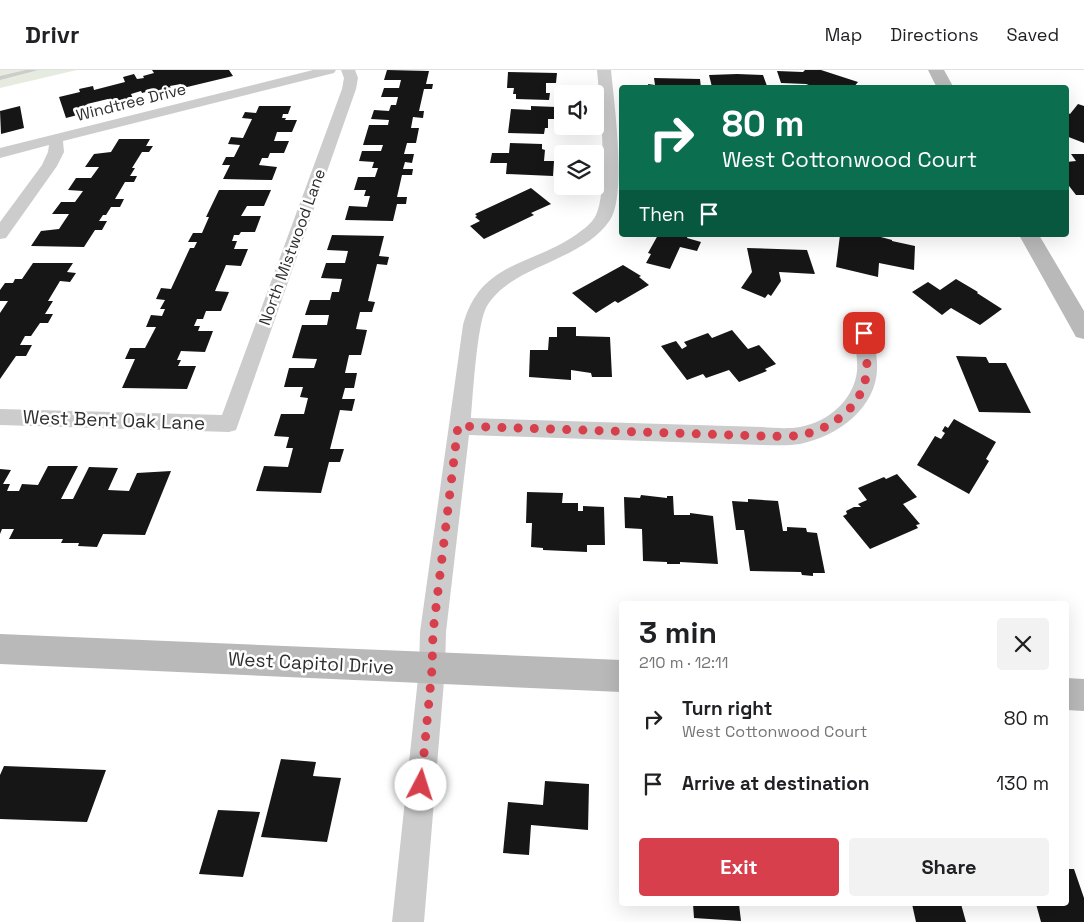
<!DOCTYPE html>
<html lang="en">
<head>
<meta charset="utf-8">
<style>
	body { margin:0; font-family:"Space Grotesk",sans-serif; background:#f2f2f2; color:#202124; height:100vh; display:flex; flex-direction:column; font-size:19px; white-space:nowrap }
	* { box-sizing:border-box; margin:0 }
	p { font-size:16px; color:#757577 }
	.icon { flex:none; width:28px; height:28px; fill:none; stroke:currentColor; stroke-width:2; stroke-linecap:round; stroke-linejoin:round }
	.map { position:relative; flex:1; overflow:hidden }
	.sheet { position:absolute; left:619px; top:531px; width:450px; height:305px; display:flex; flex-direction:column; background:#fff; border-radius:5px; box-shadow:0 5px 20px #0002 }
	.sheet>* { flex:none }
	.top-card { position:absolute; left:619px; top:15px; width:450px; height:152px; border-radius:5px; box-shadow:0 5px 20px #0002; background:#0b6e4f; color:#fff; overflow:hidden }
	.buttons { position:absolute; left:554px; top:15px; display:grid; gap:10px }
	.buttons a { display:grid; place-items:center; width:50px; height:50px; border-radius:5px; background:#fff; box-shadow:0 5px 20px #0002; font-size:25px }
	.pin { position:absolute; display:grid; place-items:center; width:42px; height:42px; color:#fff; margin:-21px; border-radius:10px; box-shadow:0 2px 8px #0006 }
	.me { position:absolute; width:55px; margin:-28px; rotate:5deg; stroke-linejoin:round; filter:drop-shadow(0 0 4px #0008) }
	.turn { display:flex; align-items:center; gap:18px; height:105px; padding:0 20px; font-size:22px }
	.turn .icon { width:65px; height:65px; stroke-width:2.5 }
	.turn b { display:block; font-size:35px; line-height:42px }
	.then { display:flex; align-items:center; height:48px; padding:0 20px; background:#0003; gap:10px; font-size:19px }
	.round { display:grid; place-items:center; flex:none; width:52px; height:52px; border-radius:5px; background:#f2f2f2 }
	.head { display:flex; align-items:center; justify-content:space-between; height:85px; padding:0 20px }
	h1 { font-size:30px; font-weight:600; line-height:38px }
	.button { display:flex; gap:10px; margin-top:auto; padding:10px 20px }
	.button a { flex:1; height:58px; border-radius:5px; background:#d83f4c; color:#fff; font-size:20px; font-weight:600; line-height:58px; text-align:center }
	.button a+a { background:#f2f2f2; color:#202124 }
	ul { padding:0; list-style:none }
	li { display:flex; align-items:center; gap:15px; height:65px; padding:0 20px }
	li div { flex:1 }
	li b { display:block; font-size:19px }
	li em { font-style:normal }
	header { display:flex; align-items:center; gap:30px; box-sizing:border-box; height:70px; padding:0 25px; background:#fff; border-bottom:1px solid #e0e0e0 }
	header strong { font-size:24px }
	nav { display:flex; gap:28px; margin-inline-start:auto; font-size:18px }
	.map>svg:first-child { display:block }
	.green { fill:#e5ebde }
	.building { fill:#161616 }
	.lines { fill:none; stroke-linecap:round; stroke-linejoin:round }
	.lane { fill:#ccc; fill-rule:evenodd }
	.street { fill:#ccc; fill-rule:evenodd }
	.secondary { fill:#b9b9b9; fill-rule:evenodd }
	.route { stroke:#d83f4c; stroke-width:9; stroke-dasharray:0 16.2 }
	.labels { text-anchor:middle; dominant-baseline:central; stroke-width:5; stroke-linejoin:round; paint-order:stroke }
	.far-street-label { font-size:16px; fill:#2f2f2f; stroke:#fff }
	.street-label { font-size:19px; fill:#2f2f2f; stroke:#fff }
</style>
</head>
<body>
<header>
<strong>Drivr</strong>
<nav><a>Map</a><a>Directions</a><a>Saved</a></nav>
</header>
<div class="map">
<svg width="1084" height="852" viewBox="0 0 1084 852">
	<rect width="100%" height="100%" fill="#fff"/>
	<path class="green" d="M0,0h77l-77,18z"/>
	<path class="building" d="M152,0h77l4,6 -50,12 -2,-4 -11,2 2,6 -17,4 -2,-6 -11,3 -1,-2 -10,3 3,7 -22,6 -4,-8 -21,5 2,5 -6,1 2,3 -19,5 -7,-21 21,-5 -1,-3 14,-3 1,4 31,-8 -2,-5 11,-3 3,5 7,-1 -1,-2 11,-3z
		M387,0l42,1 -3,13h7l-1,5h-8l-5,22h5l-1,7 -10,-1 -2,11h8l-3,15h-9l-3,11h10l-2,9 -7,-1 -2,7h10l-1,6h-10l-5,22h10l-1,7h-9l-4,17 -48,-1 4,-14 18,1 3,-11h-6l2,-6h-12l4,-13h17l3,-9h-6l2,-6 -15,-1 3,-10h19l2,-6h-20l6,-20h19l1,-5 -18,-1 3,-9 15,1 2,-6h5l2,-8h-17l3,-9h15l2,-8h-17z
		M805,0h16l37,12 -5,6h-36l-11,-4 -25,-1 -4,-12 26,1z
		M508,2l49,1 -1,10h-10v10h4l-1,7 -33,-1v-5h-3l1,-6h-7z
		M737,4l26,1 4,11 -55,1 -3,-12z
		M654,8l46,1 1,9h-52l-1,-4 7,1z
		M1078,34l6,2v37l-18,-7v-24l4,2z
		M20,36l4,22 -23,6 -1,-23z
		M259,36h32l-3,8h-5l-1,4h4l-1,2h12l-5,12h-15l-3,9h15l-5,12h-14l-2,5h-6l-3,7 18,2 -5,13 -49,-1 7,-14h-8l4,-8h8l6,-12 -12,-1 3,-7 12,1 9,-19 -10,-1 3,-6 11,1z
		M531,36l25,1v12h-8v9h-3l-1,6 -36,-1 3,-24 20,1z
		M119,69h31l-4,7h7l-4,6h-7l-10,16h3l-5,8h7l-3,6h-9l-10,17h9l-4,8h-9l-5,8h-3l-4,6h8l-5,9h-7l-11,17 -53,-1 10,-15 18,-2 10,-15h-17l9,-12h14l8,-11 -15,-1 8,-12h15l8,-11h-14l9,-13 17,-2z
		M510,73l32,1v5l3,1 -1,11h10l-1,15 -47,-2 1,-11h-17l2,-10h17z
		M1071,84h13v41h-8l-10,-13v-20l10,-1z
		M531,118l20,16 -20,9 3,2 -50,24 -14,-13 10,-5 -5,-4 2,-1 -2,-2z
		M219,120h52l-7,16h-17l-6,10h20l-6,16h-14l-2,3h-5l-2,6h5l-3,8h14l-7,17 -15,-1 -11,26 14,1 -8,19h-15l-3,8h-6l-3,7h6l-2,5h15l-8,21 -24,-1 -4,9h4l-3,6h18l-9,23 -65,-1 13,-29h-10l5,-11h15l11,-21h-10l5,-12 11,1 3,-7h-5l5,-9 -9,-1 5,-11 10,1 19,-41h4l3,-6h-9l5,-9h9l7,-16h-3z
		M332,165l52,1 -5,20 10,1 -2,8 -10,-1 -9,37 7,1 -3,10h-12l-4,17 11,1 -6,25h-12l-4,18h12l-3,15h-9l-3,11h13l-3,12 -12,-1 -10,39h14l-4,13h-11l-8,31 -65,-2 8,-25 24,1 5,-19h-7l3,-11 -15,-1 7,-22h23l4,-16 -8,-1 3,-10h-19l5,-19h25l3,-9 -25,-1 10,-33h25l2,-10h-24l5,-15h20l2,-8h7l3,-13 -21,-1 5,-15h19l3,-12 -21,-1z
		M658,165h30l-1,3 14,4 -4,9 -17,-4 -10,22 -24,-6 5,-9 -3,-1z
		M840,165l37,1 15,4v1l23,5 -1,24 -35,-7 -1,14 -42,-10z
		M747,178l60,2 8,24 -36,-2 2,9 -10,15 -3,-2 -3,4 -24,-10 11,-16z
		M33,193h40l-6,9 9,1 -6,9 -10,-1 -12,20h5l-8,13h8l-5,9h-8l-9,13h-6l-5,9h12l-6,11h-10l-16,23v-66l8,-12h-8v-11l5,-7h8l2,-4h7z
		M623,195l18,11 -2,1 10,8 -31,18 -3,-2 -19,12 -24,-20z
		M956,209l22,13 -1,1 25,16 -22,16 -29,-17 -9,7 -30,-23 16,-10 12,8z
		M557,257h19v9l34,1 2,40h-20l-1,-4 -20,-3v10l-42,-3 1,-27h18l1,-13h8z
		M732,260l16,19 11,-4 17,19 -11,5 2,2 -28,11 -10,-12 -23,8 -3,-4 -16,6 -26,-34 15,-5 6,8 5,-3 -3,-4 24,-9 4,5z
		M956,286l30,1 3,6h17l25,50 -52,-1z
		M954,349l42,23 -10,17 3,2 -20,33 -52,-29 18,-29 6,3 4,-6 -3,-2 3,-5 3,2z
		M48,396h30l-17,33h12l16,-32 29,1 -10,22 21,1 8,-18 34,-2 -26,64 -42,-1 -6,13 -19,-1 1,-3h-18l2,-4h-54l5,-10h-12l-2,5v-65l11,1 -8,14h7l-3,7h12l3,-7 16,1z
		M897,404l20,23 -14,7 17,20 -4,1 2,3 -48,21 -27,-33 4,-2 -1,-3 8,-4h7l-3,-3 9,-4 -9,-12 26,-11 2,2z
		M527,422l36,1 -1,10h16v8h5v-5l21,1 1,38h-18v7l-44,-2v-2l-12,-1 1,-24h-6z
		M641,425l26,3v-2h6l1,19h16v-2l23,3 5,48 -38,-2v2h-13v-2l-24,-1 -1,-32 -17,-1 -1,-31 16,1z
		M748,429l30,2 5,30h4v-4l19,1 1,4 10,1 8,40h-12v3l-11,-1 -1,-3 -51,-1 -6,-41h-8l-4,-29 16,1z
		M281,689l35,3 -3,14 28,2 -14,64 -66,-5z
		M4,696l102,4 -19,52 -87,-3v-44z
		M545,711l44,3 -1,46 -57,-5 -2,30 -26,-2 5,-51 35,3z
		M218,740l42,2 -17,65 -44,-3z
		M1066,799h8l10,29v24h-43l-5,-18h30z
		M693,834h46l2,17 -47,-3z
		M912,834h49l5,18h-50z"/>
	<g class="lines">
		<path class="lane" d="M26,0h12l-38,10v-4z"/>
		<path class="street" d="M313,0h23l-2,3 -271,68 1,11 -7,14 -51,72 -6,1v-17l42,-57 6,-13 1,-7 -49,13v-10z
			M341,0h14l3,8 -2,11 -120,341 -7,2 -229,-7v-16l222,6 120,-326 2,-11z
			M597,0h14c3,32 16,125 -1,150 -15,22 -39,32 -62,43 -22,10 -48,21 -61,43 -10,16 -14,89 -16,112l291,9c13,1 26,2 38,0 28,-5 54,-27 57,-56 1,-12 -2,-25 -3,-38l2,-5 7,-2 7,2c5,9 6,23 7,34 3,44 -38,74 -77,82 -12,2 -25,1 -38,1l-293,-10 -23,197 -1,37 -21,253h-32l27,-253 1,-37 43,-307c17,-64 69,-59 114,-91 7,-5 15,-11 19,-19 13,-29 4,-111 1,-145z"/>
		<path class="secondary" d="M928,0h16l10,18h-17z
			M1019,165h20l45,76v28l-8,-2z
			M0,564l621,26v32l-621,-28z
			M1066,608l18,1v32l-18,-1z"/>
	</g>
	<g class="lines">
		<path class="route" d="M421,715l11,-116 1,-37 25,-206 304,10c12,0 27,1 39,-1 30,-6 60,-27 65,-59 3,-13 -2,-30 -2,-43"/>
	</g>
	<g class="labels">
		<g class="far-street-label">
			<text transform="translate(131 32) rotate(-14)">Windtree Drive</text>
			<text transform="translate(292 177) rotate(-70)">North Mistwood Lane</text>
		</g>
		<g class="street-label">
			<text transform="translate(114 350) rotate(2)">West Bent Oak Lane</text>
			<text transform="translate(311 593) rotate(3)">West Capitol Drive</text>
		</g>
	</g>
</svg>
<div class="buttons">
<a><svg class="icon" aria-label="sound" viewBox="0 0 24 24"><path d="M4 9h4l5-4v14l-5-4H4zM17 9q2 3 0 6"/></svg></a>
<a><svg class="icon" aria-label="layers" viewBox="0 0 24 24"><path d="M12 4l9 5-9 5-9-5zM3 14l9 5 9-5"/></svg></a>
</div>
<div class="pin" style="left:864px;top:263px;background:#d93025"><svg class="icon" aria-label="arrive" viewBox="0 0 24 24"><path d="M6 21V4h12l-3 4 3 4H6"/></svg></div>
<svg class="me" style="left:421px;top:715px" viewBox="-20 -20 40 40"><circle r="19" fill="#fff"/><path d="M0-13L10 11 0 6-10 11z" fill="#d83f4c"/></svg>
<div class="top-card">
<div class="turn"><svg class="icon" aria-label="right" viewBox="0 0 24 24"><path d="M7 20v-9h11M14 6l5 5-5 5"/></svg><div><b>80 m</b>West Cottonwood Court</div></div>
<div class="then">Then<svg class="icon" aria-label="arrive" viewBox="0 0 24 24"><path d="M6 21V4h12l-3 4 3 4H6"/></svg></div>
</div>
<section class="sheet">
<div class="head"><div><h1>3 min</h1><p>210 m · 12:11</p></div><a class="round"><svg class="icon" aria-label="close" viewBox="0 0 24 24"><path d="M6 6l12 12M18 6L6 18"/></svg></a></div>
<ul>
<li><svg class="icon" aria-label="right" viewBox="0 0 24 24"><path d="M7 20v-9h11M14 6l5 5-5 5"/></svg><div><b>Turn right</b><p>West Cottonwood Court</p></div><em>80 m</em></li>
<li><svg class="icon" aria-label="arrive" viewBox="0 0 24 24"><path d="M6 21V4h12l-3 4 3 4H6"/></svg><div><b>Arrive at destination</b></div><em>130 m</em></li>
</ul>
<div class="button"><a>Exit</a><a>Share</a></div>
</section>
</div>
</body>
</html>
